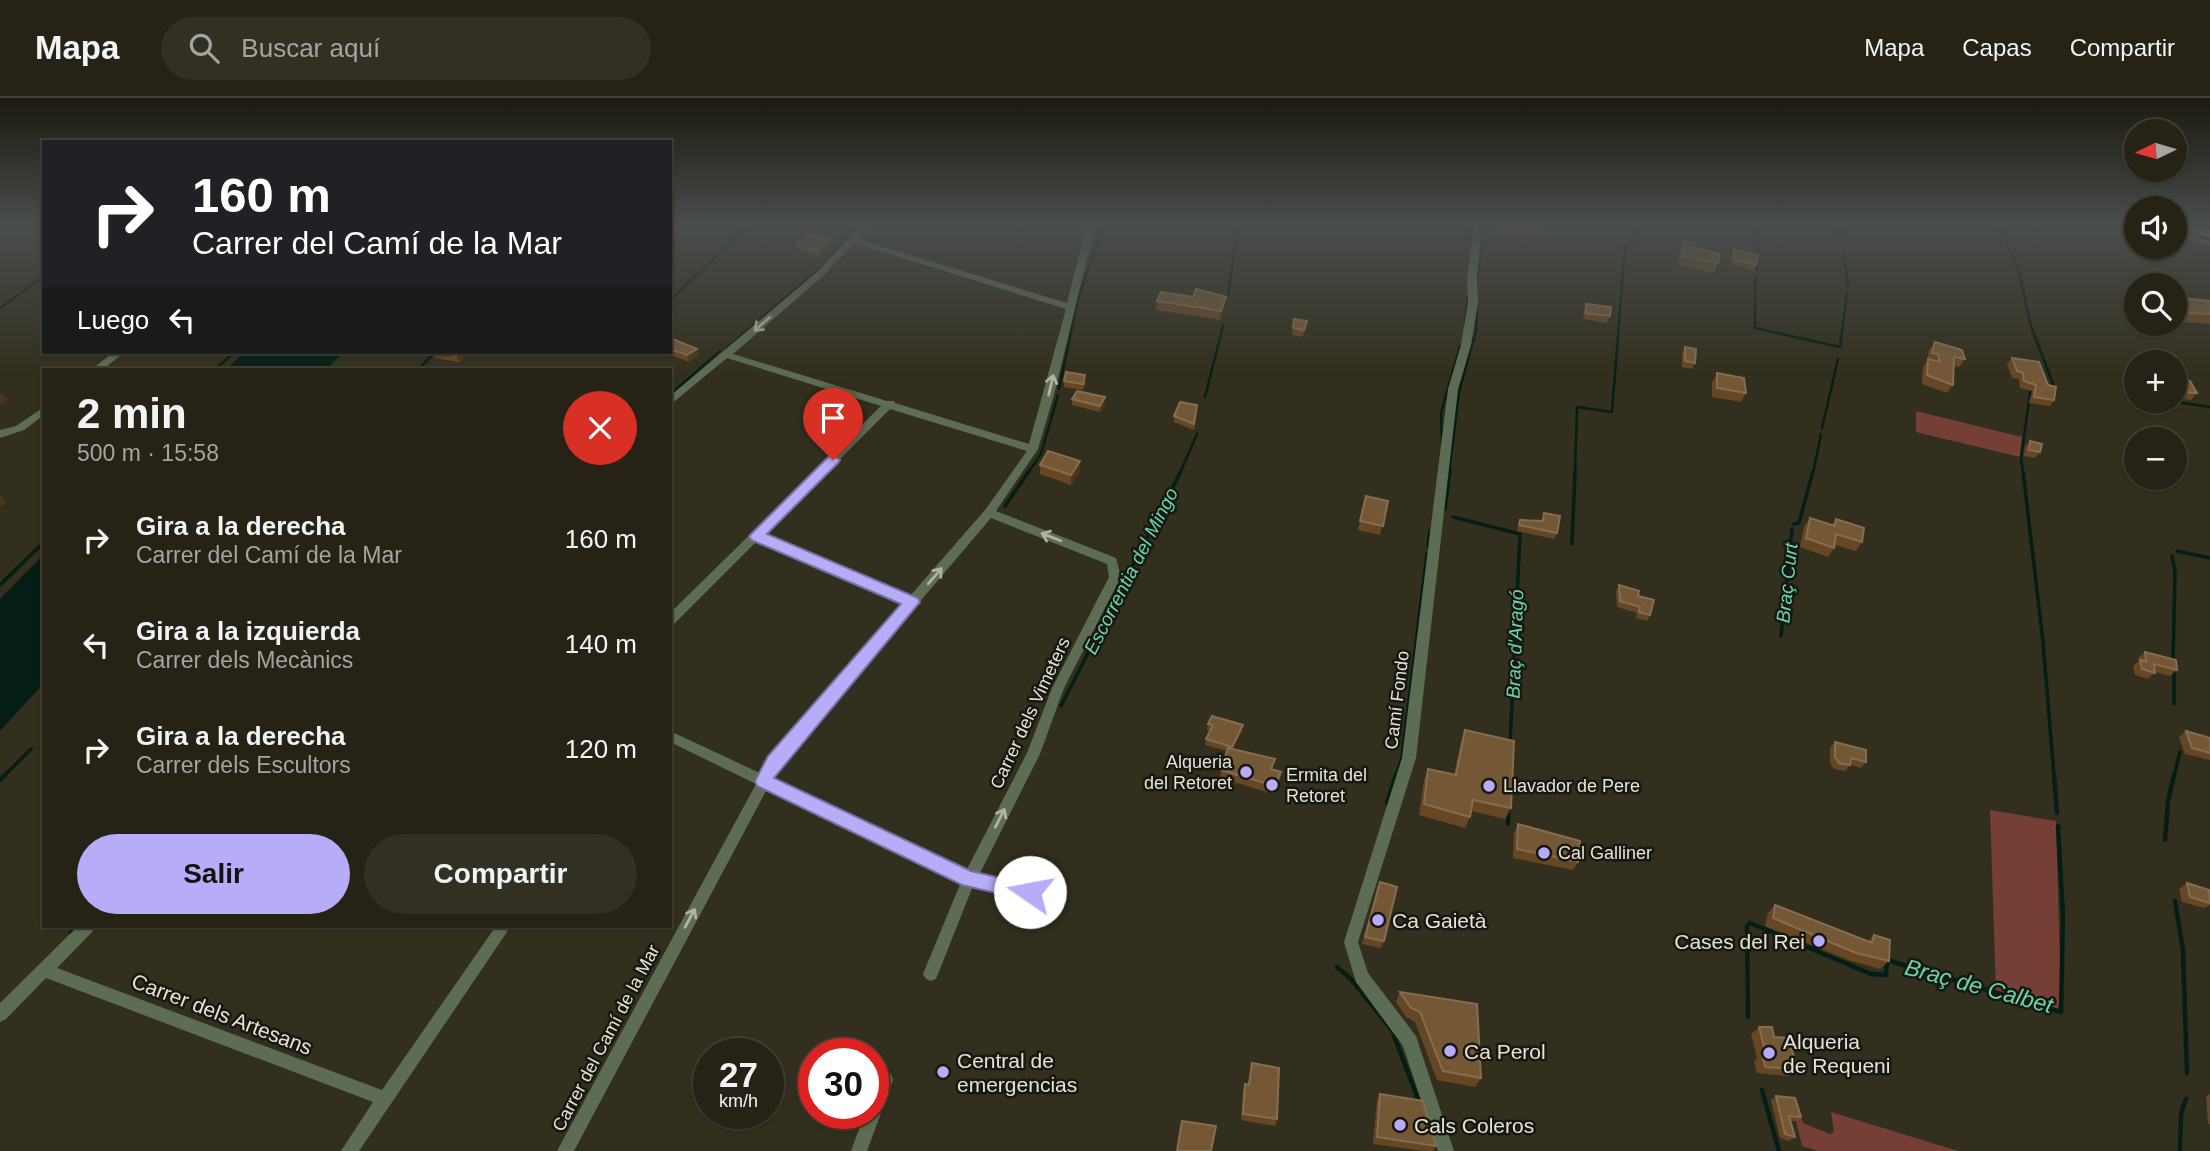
<!DOCTYPE html>
<html lang="es">
<head>
<meta charset="utf-8">
<style>
	body { margin:0; font-family:Arial,sans-serif; background:#322f23; color:#f1f3f6; height:100vh; display:flex; flex-direction:column; font-size:26px; white-space:nowrap }
	* { box-sizing:border-box; margin:0 }
	p { font-size:23px; color:#a4a4a1 }
	.icon { flex:none; width:38px; height:38px; fill:none; stroke:currentColor; stroke-width:2; stroke-linecap:round; stroke-linejoin:round }
	.map { position:relative; flex:1; overflow:hidden }
	.sheet { position:absolute; left:42px; top:270px; width:630px; height:560px; display:flex; flex-direction:column; background:#262316; border-radius:0px; box-shadow:0 2px 5px #0004,0 0 0 2px #424035 }
	.sheet>* { flex:none }
	.top-card { position:absolute; left:42px; top:42px; width:630px; height:214px; border-radius:0px; box-shadow:0 2px 5px #0004,0 0 0 2px #424035; background:#202124; color:#fff; overflow:hidden }
	.needle { width:46px; rotate:265deg }
	.tools { position:absolute; left:2124px; top:21px; display:grid; gap:14px }
	.tools a { display:grid; place-items:center; width:63px; height:63px; border-radius:50%; background:#262316; box-shadow:0 2px 5px #0004,0 0 0 2px #424035; font-size:35px }
	.speed { position:absolute; left:693px; top:940px; display:flex; gap:14px; font-size:35px; font-weight:700; text-align:center }
	.speed>* { display:grid; place-content:center; width:91px; height:91px; border-radius:50%; background:#262316; box-shadow:0 2px 5px #0004,0 0 0 2px #424035; line-height:1 }
	.speed small { font-size:18px; font-weight:400 }
	.speed .limit { border:10px solid #d22; background:#fff; color:#111 }
	.pin { position:absolute; display:grid; place-items:center; width:60px; height:60px; color:#fff; margin:-72px -30px; border-radius:50% 50% 50% 0; rotate:-45deg; box-shadow:0 0 7px #0007 }
	.pin .icon { rotate:45deg }
	.me { position:absolute; width:77px; margin:-38px; rotate:282deg; stroke-linejoin:round; filter:drop-shadow(0 0 5px #0008) }
	.turn { display:flex; align-items:center; gap:24px; height:147px; padding:0 35px; font-size:32px }
	.turn .icon { width:91px; height:91px; stroke-width:2.5 }
	.turn b { display:block; font-size:49px; line-height:60px }
	.then { display:flex; align-items:center; height:66px; padding:0 35px; background:#0003; gap:14px; font-size:26px }
	.round { display:grid; place-items:center; flex:none; width:74px; height:74px; border-radius:37px; background:#322f23 }
	.summary { display:flex; align-items:center; justify-content:space-between; height:119px; padding:0 35px }
	h1 { font-size:42px; font-weight:700; line-height:52px }
	.primary-button { display:flex; gap:14px; margin-top:auto; padding:14px 35px }
	.primary-button a { flex:1; height:80px; border-radius:42px; background:#b6acf8; color:#111; font-size:28px; font-weight:700; line-height:80px; text-align:center }
	.primary-button a+a { background:#322f23; color:#f1f3f6 }
	ul { padding:0; list-style:none }
	li { display:flex; align-items:center; gap:21px; height:105px; padding:0 35px }
	li div { flex:1 }
	li b { display:block; font-size:26px }
	li em { font-style:normal }
	header { display:flex; align-items:center; gap:42px; box-sizing:border-box; height:98px; padding:0 35px; background:#262316; border-bottom:2px solid #424035 }
	header strong { font-size:33px }
	nav { display:flex; gap:38px; margin-inline-start:auto; font-size:24px }
	.search { width:490px; height:63px; background:#322f23; display:flex; align-items:center; gap:18px; box-sizing:border-box; padding:0 24px; border-radius:38px; color:#a4a4a1; font-size:26px }
	.map>svg:first-child { display:block }
	.green { fill:#753f35 }
	.water { fill:#051e15 }
	.lines { fill:none; stroke-linecap:round; stroke-linejoin:round }
	.stream-far2 { stroke:#051e15; stroke-width:2.5 }
	.stream-far1 { stroke:#051e15; stroke-width:3.5 }
	.stream { stroke:#051e15; stroke-width:4.5 }
	.minor { fill:#5d6c54; fill-rule:evenodd }
	.motorway { fill:#9cbf85; fill-rule:evenodd }
	.wall { fill:#674723 }
	.shaded-wall { fill:#4c3619 }
	.building { fill:#745836; stroke:#866d50; stroke-width:2 }
	.oneway { stroke:#afb3a3 }
	.route { fill:#b6acf8; stroke:#7670a1; stroke-width:2 }
	.poi-dot { fill:#b6acf8; stroke:#181710; stroke-width:2.5 }
	.labels { text-anchor:middle; dominant-baseline:central; stroke-width:5; stroke-linejoin:round; paint-order:stroke }
	.street-label { font-size:18px; fill:#e5e3d8; stroke:#181710 }
	.poi-label { font-size:18px; fill:#e5e3d8; stroke:#181710; text-anchor:start }
	.water-label { font-size:19px; font-style:italic; fill:#67d6ae; stroke:#181710 }
	.near-poi-label { font-size:21px; fill:#e5e3d8; stroke:#181710; text-anchor:start }
	.near-street-label { font-size:21px; fill:#e5e3d8; stroke:#181710 }
	.near-water-label { font-size:23px; font-style:italic; fill:#67d6ae; stroke:#181710 }
</style>
</head>
<body>
<header>
<strong>Mapa</strong>
<div class="search"><svg class="icon" aria-label="search" viewBox="0 0 24 24"><circle cx="10" cy="10" r="6"/><path d="M15 15l6 6"/></svg>Buscar aquí</div>
<nav><a>Mapa</a><a>Capas</a><a>Compartir</a></nav>
</header>
<div class="map">
<svg width="2210" height="1053" viewBox="0 0 2210 1053">
	<rect width="100%" height="100%" fill="#322f1e"/>
	<path class="green" d="M1916,313l106,26 -2,20 -104,-25z
		M1990,712l66,11 5,178 -4,11 -61,-18z
		M1792,1006l4,1 7,18 27,11 4,-2 -3,-20 127,39h-141l-15,-5z"/>
	<path class="water" d="M244,254h99l-16,17h-100z
		M44,456v129l-44,48v-132z"/>
	<g class="lines">
		<path class="stream-far2" d="M1757,128v44
			M1838,128l3,15
			M1999,128l19,42 13,58 22,58
			M1472,145l1,-17
			M1844,154l4,35
			M1755,179v51l85,19 7,-53
			M1477,181l6,-53
			M1228,196l10,-68
			M670,202l79,-74
			M0,210l44,-32
			M1465,225l3,-27
			M727,250l94,-81 36,-38
			M216,271l18,-17
			M419,271l16,-17
			M1059,291l20,-94 24,-69
			M670,297l50,-44
			M1205,299l18,-71
			M2170,303l40,6
			M1822,330l16,-69
			M1442,346l-1,-31 19,-67
			M1028,375l13,-19 17,-59
			M1180,375l17,-39
			M1449,375l10,-81 17,-61 1,-24
			M1575,375l2,-66 35,5 13,-166 9,-2 3,-18
			M1813,375l8,-39
			M2023,375l-2,-16 10,-70"/>
		<path class="stream-far1" d="M2023,373l20,171 11,134
			M1005,408l24,-35
			M1445,411l5,-38
			M1453,419l67,17 -10,211
			M1794,426l5,-1 14,-52
			M1572,446l3,-73
			M1428,448l2,-15
			M2177,453l33,7
			M2172,458l3,15 -2,92
			M0,487l44,-43
			M1781,538l11,-107
			M2174,573v33
			M1061,608l120,-235
			M42,641l2,-2
			M4,678l27,-27
			M1396,678l6,-19 25,-203
			M2174,678l6,-24"/>
		<path class="stream" d="M2054,677l3,38
			M0,682l5,-5
			M1387,705l9,-28
			M1508,710v16
			M2165,742l3,-39 6,-26
			M2175,803l8,49 4,123
			M71,835l7,-7
			M1337,869l14,12 41,51 27,72
			M1748,919l-1,-91 3,-3 121,51 15,1 1,-15 174,52 2,-96 -5,-90
			M1762,992l17,61
			M2180,1053l1,-37 5,-15"/>
		<path class="minor" d="M860,128h9l-11,13 209,64 19,-77h9l-41,169 -16,54 -42,62 120,47 5,19 -57,111 -24,66 -61,121 51,10 5,2 2,5 -2,5 -5,2 -57,-13 -37,93 -5,2 -5,-2 -3,-5 38,-92 -194,-93 -193,362h-17l199,-367 -86,-42v-11l92,43 8,-16 134,-154 -147,-63 -83,83 -4,2v-13l211,-207 -154,-48 -57,47v-9l147,-124zM854,145l212,66 -37,135 -134,-41 -1,-2h-7l-154,-47 90,-78zM890,311l137,42 -42,59 -75,86 -146,-61zM991,420l116,46 2,13 -57,111 -25,65 -61,118 -193,-92 7,-13z
			M1474,128h8l-5,53 1,23 -7,43 -13,44 -42,369 -58,184 10,31 48,63 38,115h-16l-35,-105 -47,-64 -12,-40 58,-184 46,-369 13,-44 7,-43 -1,-23z
			M2175,131l35,12v6l-35,-12z
			M114,254h11l-22,17h-11z
			M44,309v8l-20,15 -24,8v-8l16,-4z
			M78,828h17l-2,5 -36,37 325,122 114,-164h15l-152,225h-18l32,-49 -327,-124 -40,41 -6,3v-19z
			M885,974l6,2 2,6 -26,71h-16l14,-38h8v-23l6,-16z"/>
		<path class="motorway" d="M2184,128l26,2v10l-24,-9z"/>
	</g>
	<path class="wall" d="M1498,128h44l-2,9 -28,-4 -2,4 -13,-2z
		M2124,128h13v11l-7,-1z
		M1684,143l34,22 -4,10 -36,-8 2,-14z
		M797,147h34l-12,11 -20,-5z
		M1734,152l22,15 -3,6 -21,-6v-8z
		M2181,200l29,3v23l-28,-2 -7,-12v-4z
		M1157,203l68,5 -5,14 -64,-10z
		M1586,206l24,12 -3,7 -24,-4 1,-9z
		M1294,221l13,2 -4,16 -11,-2z
		M670,240l27,11 2,6 -10,7 -26,-10h7z
		M1935,244l30,17 -6,8 -5,-1 -1,19 -6,8 -25,-9 1,-17 4,-6 2,-11z
		M1685,249l10,16 -3,6 -10,-2v-14z
		M432,254h33l1,3 -7,7 -24,-4z
		M2012,260l42,42 -4,6 -21,-3 3,-12 -12,-3 -1,-9 -7,-1 -5,-14z
		M1717,275l29,20 -5,9 -29,-5v-14z
		M2175,281l22,14 -6,7 -16,-2z
		M1064,283l22,1 -3,8 -19,-3z
		M1072,301l33,5 -5,8 -28,-7z
		M1197,307l-3,25 -20,-8v-6z
		M2030,343l10,11 -5,6 -11,-2 1,-9z
		M1080,363v10l-9,14 -31,-11v-9z
		M1366,398l22,5 -8,34 -22,-5z
		M1544,415l13,20 -3,6 -37,-8 3,-11 21,1z
		M1810,420l22,7 4,-6 26,23 -6,9 -21,-6 -1,3 -6,9 -28,-10 4,-20z
		M1619,487l19,11 12,19 -3,6 -11,-3 1,-5 -20,-6 -1,-16z
		M2145,554l32,18 -7,6 -15,-4 -7,7 -13,-4 -2,-9 6,-5 -1,-3z
		M1208,626l34,7 -9,18 40,18 -1,2 8,11 -6,14 -54,-16 1,-8 6,-19 -22,-6 1,-6 4,-9h-3z
		M1465,632l46,78 -6,11 -34,-8 -1,6 -5,11 -46,-13 5,-35 4,-11 26,6 7,-33z
		M2186,633l24,7v22l-25,-6 -6,-17z
		M1835,644l31,20 -5,6 -11,-3 -5,6 -11,-2 -4,-6v-15z
		M1518,726l60,38 -5,8 -60,-12 1,-25z
		M1380,784l4,59 -3,7 -19,-4z
		M2187,785l23,10v12l-6,3 -22,-6 -3,-13z
		M1775,807l93,36 6,-6 15,26 -9,8 -32,-9 -83,-34 3,-13z
		M1400,894l77,12 4,74 -6,9 -38,-7 -22,-58 -9,-5 -10,-15z
		M1759,929l15,10 24,32 -9,7 -32,-3 -3,-12 3,-3 -6,-24z
		M1252,965l25,56 -2,7 -34,-6 2,-29 2,-7 3,1z
		M1380,996l56,52 -3,5h-10l-50,-7 4,-44z
		M2210,996v30h-2l-2,-28z
		M1776,998l25,21 -6,4h-5l5,16 -6,4 -9,-3 -9,-38z"/>
	<path class="shaded-wall" d="M830,141l1,6 -12,11 -1,-6z
		M1226,199l-1,9 -5,14 1,-9z
		M697,251l2,6 -10,7 -2,-7z
		M460,254h5l1,3 -7,7 -3,-6z
		M2,295l5,7 -7,5v-10z
		M1105,299v7l-5,8v-6z
		M1080,363v10l-9,14v-10z
		M0,397l6,7 -6,5z
		M1243,627l-1,6 -11,21 1,-5z
		M1281,674l-1,8 -6,14 1,-8z"/>
	<path class="building" d="M809,136l21,5 -12,11 -21,-5z
		M1684,143l10,2 -1,4 27,7 -2,9 -36,-7z
		M1734,152l24,5 -2,10 -22,-6z
		M1196,191l30,8 -5,14 -64,-10 4,-9 32,5z
		M2181,200l29,3v13l-20,-1z
		M1586,206l25,3 -1,9 -24,-3z
		M1294,221l13,2 -3,9 -11,-2z
		M670,240l27,11 -10,6 -17,-6z
		M1935,244l27,8 3,9 -11,-2 -1,28 -26,-10 1,-16 12,3 -2,-8 -6,-1z
		M1685,249l11,2 -1,14 -10,-2z
		M434,254h26l-4,4z
		M2012,260l27,4 9,23 8,2 -2,13 -20,-3 2,-12 -12,-4 -1,-8 -6,-2z
		M1066,274l19,3 -2,9 -19,-3z
		M1717,275l27,5 2,15 -29,-5z
		M2175,281l15,2 7,12 -22,-2z
		M1077,293l28,6 -5,9 -28,-7z
		M1180,304l17,3 -3,19 -20,-8z
		M2030,343l12,3 -2,8 -11,-2z
		M1048,353l32,10 -9,14 -31,-10z
		M1366,398l22,5 -5,25 -23,-5z
		M1544,415l16,3 -3,17 -38,-8 1,-5 23,1z
		M1810,420l25,8 1,-7 28,9 -2,14 -26,-8 -2,14 -28,-10z
		M1619,487l20,6 -1,5 16,4 -4,15 -11,-3 1,-5 -20,-6z
		M2145,554l31,8 1,10 -23,-6 1,9 -13,-4 -2,-9 6,1z
		M1212,618l31,9 -11,22 -26,-8 7,-14 -5,-1z
		M1465,632l49,11 -3,67 -38,-8 -3,17 -46,-13 4,-35 28,6z
		M2186,633l24,7v15l-18,-5z
		M1835,644l31,8v12l-15,-4 -1,7 -11,-2 -4,-6z
		M1228,650l47,11 -4,10 10,3 -6,14 -54,-16z
		M1518,726l62,17 -2,21 -61,-13z
		M1380,784l17,5 -13,54 -19,-4z
		M2187,785l22,7 1,13 -20,-6z
		M1775,807l97,38 2,-8 16,5 -1,21 -33,-8 -83,-35z
		M1400,894l77,12 4,74 -38,-7 -23,-59 -9,-4z
		M1759,929h13l2,10 14,1 10,31 -33,-2 -3,-13h4z
		M1252,965l27,5 -2,51 -34,-5 2,-30 4,1z
		M1380,996l43,7 13,45 -59,-9z
		M1776,998l19,2 6,19 -12,-1 6,21 -10,-3z
		M1182,1023l34,5 -5,25h-34z"/>
	<defs><path id="oneway-shaft" d="M-6 0H5M1.5-3L5.5 0L1.5 3" fill="none" stroke-width="1.6" stroke-linecap="round" stroke-linejoin="round" transform="scale(1.75)"/></defs>
	<g class="oneway">
		<use href="#oneway-shaft" transform="translate(762 226) rotate(139)"/>
		<use href="#oneway-shaft" transform="translate(1051 287) rotate(-77)"/>
		<use href="#oneway-shaft" transform="translate(1051 439) rotate(-159)"/>
		<use href="#oneway-shaft" transform="translate(935 478) rotate(-49)"/>
		<use href="#oneway-shaft" transform="translate(1000 720) rotate(-63)"/>
		<use href="#oneway-shaft" transform="translate(690 820) rotate(-62)"/>
	</g>
	<linearGradient id="sky" x2="0" y2="1"><stop stop-color="#1c1a10"/><stop offset="0.46" stop-color="#494d4c"/><stop offset="1" stop-color="#494d4c" stop-opacity="0"/></linearGradient>
	<rect width="2210" height="276" fill="url(#sky)"/>
	<path class="route" d="M833,357l7,5 -2,3 -71,71 151,64 2,4 -146,176 197,93 66,15 2,6 -2,6 -7,3 -68,-16 -205,-99 -2,-5 13,-25 133,-152 -150,-64 -2,-4 79,-79z"/>
	<g class="poi-dot">
		<circle cx="1246" cy="674" r="7"/>
		<circle cx="1272" cy="687" r="7"/>
		<circle cx="1489" cy="688" r="7"/>
		<circle cx="1544" cy="755" r="7"/>
		<circle cx="1378" cy="822" r="7"/>
		<circle cx="1819" cy="843" r="7"/>
		<circle cx="1450" cy="953" r="7"/>
		<circle cx="1769" cy="955" r="7"/>
		<circle cx="943" cy="974" r="7"/>
		<circle cx="1400" cy="1027" r="7"/>
	</g>
	<g class="labels">
		<g class="street-label">
			<text transform="translate(1397 602) rotate(-83)">Camí Fondo</text>
			<text transform="translate(1030 615) rotate(-65)">Carrer dels Vimeters</text>
			<text transform="translate(606 940) rotate(-62)">Carrer del Camí de la Mar</text>
		</g>
		<g class="poi-label">
			<text x="1232" y="664" text-anchor="end">Alqueria<tspan x="1232" dy="21">del Retoret</tspan></text>
			<text x="1286" y="677">Ermita del<tspan x="1286" dy="21">Retoret</tspan></text>
			<text x="1503" y="688">Llavador de Pere</text>
			<text x="1558" y="755">Cal Galliner</text>
		</g>
		<g class="water-label">
			<text transform="translate(1131 473) rotate(-63)">Escorrentia del Mingo</text>
			<text transform="translate(1787 485) rotate(-84)">Braç Curt</text>
			<text transform="translate(1515 546) rotate(-88)">Braç d'Aragó</text>
		</g>
		<g class="near-poi-label">
			<text x="1392" y="822">Ca Gaietà</text>
			<text x="1805" y="843" text-anchor="end">Cases del Rei</text>
			<text x="1783" y="943">Alqueria<tspan x="1783" dy="24">de Requeni</tspan></text>
			<text x="1464" y="953">Ca Perol</text>
			<text x="957" y="962">Central de<tspan x="957" dy="24">emergencias</tspan></text>
			<text x="1414" y="1027">Cals Coleros</text>
		</g>
		<g class="near-street-label">
			<text transform="translate(222 916) rotate(21)">Carrer dels Artesans</text>
		</g>
		<g class="near-water-label">
			<text transform="translate(1979 888) rotate(15)">Braç de Calbet</text>
		</g>
	</g>
</svg>
<div class="tools">
<a><svg class="needle" viewBox="-14 -14 28 28"><path d="M0-13l5 13h-10z" fill="#e53935"/><path d="M0 13l5-13h-10z" fill="#a4a4a1"/></svg></a>
<a><svg class="icon" aria-label="sound" viewBox="0 0 24 24"><path d="M4 9h4l5-4v14l-5-4H4zM17 9q2 3 0 6"/></svg></a>
<a><svg class="icon" aria-label="search" viewBox="0 0 24 24"><circle cx="10" cy="10" r="6"/><path d="M15 15l6 6"/></svg></a>
<a>+</a>
<a>−</a>
</div>
<div class="speed"><div>27<small>km/h</small></div><div class="limit">30</div></div>
<div class="pin" style="left:833px;top:362px;background:#d93025"><svg class="icon" aria-label="arrive" viewBox="0 0 24 24"><path d="M6 21V4h12l-3 4 3 4H6"/></svg></div>
<svg class="me" style="left:1030px;top:794px" viewBox="-20 -20 40 40"><circle r="19" fill="#fff"/><path d="M0-13L10 11 0 6-10 11z" fill="#b6acf8"/></svg>
<div class="top-card">
<div class="turn"><svg class="icon" aria-label="right" viewBox="0 0 24 24"><path d="M7 20v-9h11M14 6l5 5-5 5"/></svg><div><b>160 m</b>Carrer del Camí de la Mar</div></div>
<div class="then">Luego<svg class="icon" aria-label="left" viewBox="0 0 24 24"><path d="M17 20v-9H6M10 6l-5 5 5 5"/></svg></div>
</div>
<section class="sheet">
<div class="summary"><div><h1>2 min</h1><p>500 m · 15:58</p></div><a class="round" style="background:#d93025;color:#fff"><svg class="icon" aria-label="close" viewBox="0 0 24 24"><path d="M6 6l12 12M18 6L6 18"/></svg></a></div>
<ul>
<li><svg class="icon" aria-label="right" viewBox="0 0 24 24"><path d="M7 20v-9h11M14 6l5 5-5 5"/></svg><div><b>Gira a la derecha</b><p>Carrer del Camí de la Mar</p></div><em>160 m</em></li>
<li><svg class="icon" aria-label="left" viewBox="0 0 24 24"><path d="M17 20v-9H6M10 6l-5 5 5 5"/></svg><div><b>Gira a la izquierda</b><p>Carrer dels Mecànics</p></div><em>140 m</em></li>
<li><svg class="icon" aria-label="right" viewBox="0 0 24 24"><path d="M7 20v-9h11M14 6l5 5-5 5"/></svg><div><b>Gira a la derecha</b><p>Carrer dels Escultors</p></div><em>120 m</em></li>
</ul>
<div class="primary-button"><a>Salir</a><a>Compartir</a></div>
</section>
</div>
</body>
</html>
